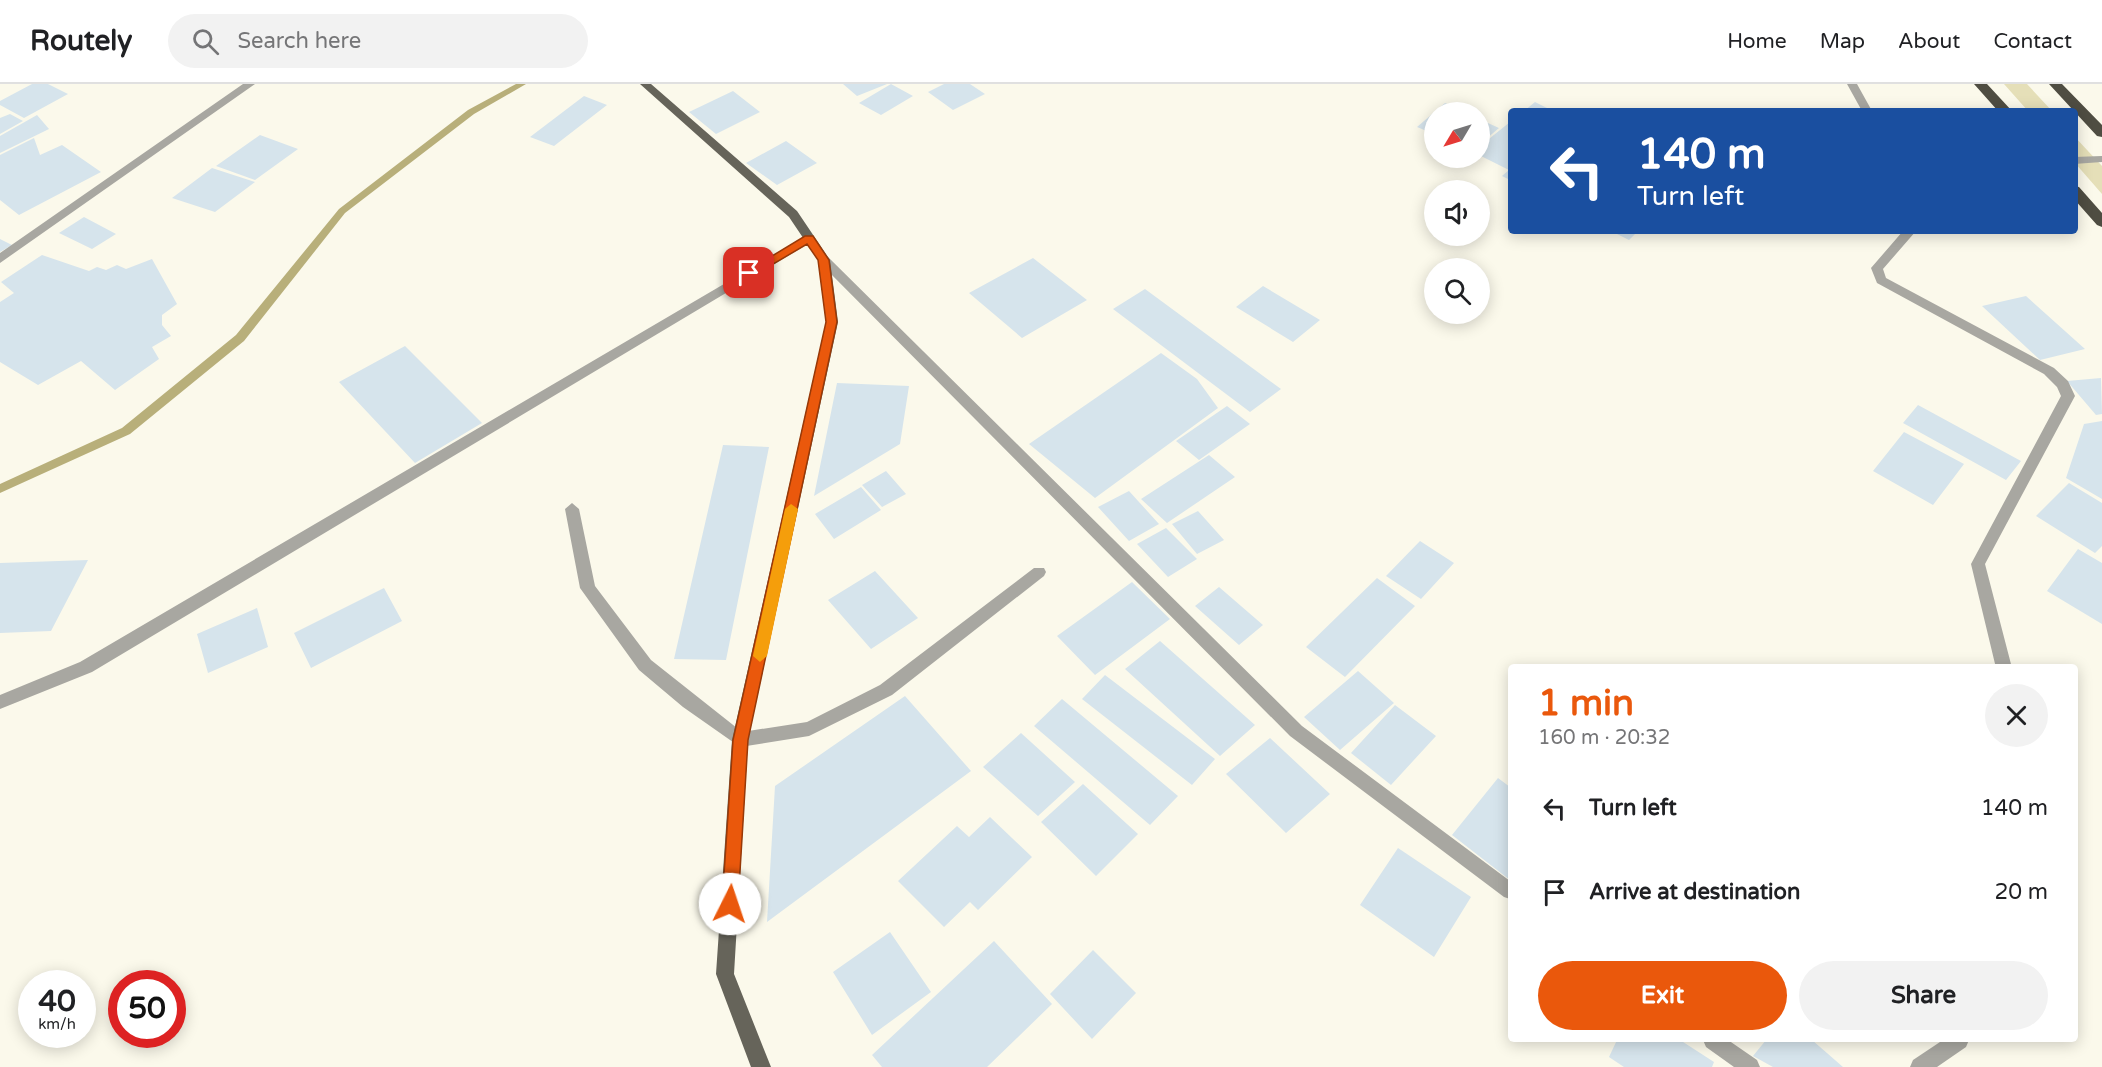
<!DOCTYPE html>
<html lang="en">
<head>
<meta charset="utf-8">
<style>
	body { margin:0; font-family:"Varela Round",sans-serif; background:#f2f2f2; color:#202124; height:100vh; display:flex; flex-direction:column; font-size:22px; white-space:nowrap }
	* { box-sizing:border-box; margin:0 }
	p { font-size:20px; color:#757577 }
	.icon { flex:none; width:33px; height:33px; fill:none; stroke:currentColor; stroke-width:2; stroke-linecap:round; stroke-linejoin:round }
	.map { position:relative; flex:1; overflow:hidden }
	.sheet { position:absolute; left:1508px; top:580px; width:570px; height:378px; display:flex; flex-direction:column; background:#fff; border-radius:6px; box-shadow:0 3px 15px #0003 }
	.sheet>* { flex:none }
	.hud { position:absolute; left:1508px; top:24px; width:570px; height:126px; border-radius:6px; box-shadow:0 3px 15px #0003; background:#1a4fa0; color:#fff; overflow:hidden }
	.needle { width:39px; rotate:232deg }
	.tools { position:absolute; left:1424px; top:18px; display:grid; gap:12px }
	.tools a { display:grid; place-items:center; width:66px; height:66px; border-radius:50%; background:#fff; box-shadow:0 3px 15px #0003; font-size:30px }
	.speed { position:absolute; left:18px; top:886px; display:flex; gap:12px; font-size:30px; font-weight:700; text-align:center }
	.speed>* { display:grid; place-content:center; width:78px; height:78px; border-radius:50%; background:#fff; box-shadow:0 3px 15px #0003; line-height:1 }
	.speed small { font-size:15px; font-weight:400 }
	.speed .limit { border:9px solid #d22; background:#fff; color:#111 }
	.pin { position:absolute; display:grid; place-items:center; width:51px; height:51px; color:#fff; margin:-26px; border-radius:12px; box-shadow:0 3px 9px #0006 }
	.me { position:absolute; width:66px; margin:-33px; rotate:4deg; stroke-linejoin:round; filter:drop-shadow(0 0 4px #0008) }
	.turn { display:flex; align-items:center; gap:21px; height:126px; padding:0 30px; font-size:27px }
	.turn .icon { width:78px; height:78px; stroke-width:2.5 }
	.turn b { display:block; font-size:42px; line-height:51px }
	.round { display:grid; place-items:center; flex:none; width:63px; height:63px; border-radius:32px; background:#f2f2f2 }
	.overview { display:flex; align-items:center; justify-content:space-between; height:102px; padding:0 30px }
	h1 { font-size:36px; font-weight:800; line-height:45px; color:#ea580c }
	.cta { display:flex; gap:12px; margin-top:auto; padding:12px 30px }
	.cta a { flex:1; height:69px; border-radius:36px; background:#ea580c; color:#fff; font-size:24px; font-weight:800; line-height:69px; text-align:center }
	.cta a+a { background:#f2f2f2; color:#202124 }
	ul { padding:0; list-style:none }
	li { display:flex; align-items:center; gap:18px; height:84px; padding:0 30px }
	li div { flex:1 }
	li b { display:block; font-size:22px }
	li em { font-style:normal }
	header { display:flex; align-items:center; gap:36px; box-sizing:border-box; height:84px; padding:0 30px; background:#fff; border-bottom:2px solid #e0e0e0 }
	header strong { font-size:28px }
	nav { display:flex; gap:33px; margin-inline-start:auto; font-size:21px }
	.search { width:420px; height:54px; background:#f2f2f2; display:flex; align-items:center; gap:15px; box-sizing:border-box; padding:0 21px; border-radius:33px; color:#757577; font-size:22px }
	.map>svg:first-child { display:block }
	.green { fill:#e5dfb8 }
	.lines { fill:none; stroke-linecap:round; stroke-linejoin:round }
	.stream { fill:#b8af7a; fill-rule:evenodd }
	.building { fill:#d6e4ec }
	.minor { fill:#a8a7a1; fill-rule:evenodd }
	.major { fill:#66645a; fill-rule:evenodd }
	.highway { fill:#4f4d42; fill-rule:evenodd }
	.route { fill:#ea580c; stroke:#983908; stroke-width:1.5 }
	.slow { fill:#f59e0b }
</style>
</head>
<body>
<header>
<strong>Routely</strong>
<div class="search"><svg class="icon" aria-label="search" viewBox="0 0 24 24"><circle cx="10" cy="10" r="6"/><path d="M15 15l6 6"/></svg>Search here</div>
<nav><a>Home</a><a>Map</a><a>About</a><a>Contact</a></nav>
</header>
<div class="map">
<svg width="2102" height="983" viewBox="0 0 2102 983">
	<rect width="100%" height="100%" fill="#fbf9eb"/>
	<path class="green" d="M2004,0h23l25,27h-24z
		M2074,52l28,30v28l-27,-31z"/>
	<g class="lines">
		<path class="stream" d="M516,0h10l-52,30 -129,99 -101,128 -114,93 -130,59v-9l122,-56 114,-93 103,-126 129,-99z"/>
	</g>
	<path class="building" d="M32,0h16l20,10 -44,24 -24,-13v-4z
		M843,0h44l-30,12z
		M891,0l22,12 -32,19 -22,-12z
		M944,0h26l15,10 -32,16 -25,-18z
		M733,7l27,21 -44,22 -27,-22z
		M584,12l23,9 -53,41 -24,-9z
		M1535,18l18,9h-29z
		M1445,19l20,9h-31v22l-17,-7z
		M10,30l13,7 -23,13v-16z
		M37,31l12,14 -49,24v-17z
		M1479,35l20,9 -20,17z
		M1510,38v58l-8,-4 7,-6 -30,-15v-8z
		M260,51l38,14 -43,31 -39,-14z
		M34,54l6,17 22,-10 39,27 -82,43 -19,-15v-45z
		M786,57l31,22 -40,22 -31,-22z
		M212,84l43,14 -40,30 -43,-14z
		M84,133l32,17 -24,15 -33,-16z
		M1611,147h27l-9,9z
		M0,155l12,6 -12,7z
		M42,171l47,16 8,-4 9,3 11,-5 9,4 26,-10 25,45 -15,11v10l9,11 -19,11 7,12 -44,31 -34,-29 -43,24 -38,-23v-60l14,-9 -13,-11z
		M1033,174l54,42 -65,38 -53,-45z
		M1263,202l57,34 -27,22 -57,-35z
		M1145,205l136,100 -31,23 -137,-103z
		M2026,212l59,53 -45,11 -58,-54z
		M405,262l77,77 -67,40 -76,-81z
		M1161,269l36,26 21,29 -123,90 -66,-54z
		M2101,294l1,36 -6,1 -29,-34z
		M837,299l72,3 -9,58 -86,52z
		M1918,321l103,56 -15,19 -103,-57z
		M1227,322l23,18 -51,36 -23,-19z
		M2102,337v78l-36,-21 18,-54z
		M1904,348l60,32 -31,41 -60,-34z
		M723,361l46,2 -43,213 -52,-1z
		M1209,371l26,22 -68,46 -26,-24z
		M886,387l20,23 -24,13 -20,-22z
		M2069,399l33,20v43l-7,7 -59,-37z
		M861,403l20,23 -47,29 -19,-25z
		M1129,407l30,33 -30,17 -31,-34z
		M1198,427l26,29 -27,14 -25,-30z
		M1166,444l31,31 -29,18 -31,-33z
		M1420,457l34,22 -33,36 -35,-23z
		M2078,465l24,14v61l-55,-33z
		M88,476l-37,71 -51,2v-70z
		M875,487l43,47 -47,31 -43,-49z
		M1377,494l38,28 -70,71 -39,-30z
		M1132,498l38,37 -75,56 -38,-39z
		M1219,503l44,38 -24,20 -44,-39z
		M384,504l18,33 -91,47 -17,-35z
		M257,524l11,39 -60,26 -11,-39z
		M1160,557l95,84 -35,31 -95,-87z
		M1358,587l36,32 -54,47 -36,-33z
		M1105,591l110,84 -23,26 -110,-86z
		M905,612l66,75 -204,151 8,-136z
		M1062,615l116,97 -28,29 -116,-99z
		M1395,621l41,31 -45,49 -40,-32z
		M1021,649l54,49 -37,34 -55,-49z
		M1270,654l60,56 -44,39 -60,-59z
		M1498,694l12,9v93l-58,-45z
		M1083,700l55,50 -42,42 -55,-54z
		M990,733l42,40 -54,53 -8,-8 -26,25 -46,-46 59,-55 12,11z
		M1398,764l73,49 -37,60 -74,-52z
		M890,848l41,60 -59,43 -39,-63z
		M994,857l58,63 -65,63h-105l-10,-12z
		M1093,866l43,43 -44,46 -42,-45z
		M1617,956h63l34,22 -2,5h-88l-15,-10z
		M1766,956h46l31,27h-70l-20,-11z"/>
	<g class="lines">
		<path class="minor" d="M243,0h12l-255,179v-10z
			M1847,0h10l15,27h-10z
			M2102,72v6l-28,2v-7z
			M1903,147h13l-33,38 3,9 168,90 14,13 7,15 -90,168 27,104h-16l-25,-104 90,-168 -4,-9 -13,-13 -167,-91 -6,-15z
			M809,150l6,4 -2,3 -721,431 -92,37v-14l80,-33z
			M824,172l4,1 474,469 208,155v18l-6,-2 -214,-161 -470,-473v-6z
			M572,419l7,6 16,77 56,74 91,72 65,-10 73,-37 154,-117h10l2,4 -2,4 -152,119 -83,41 -69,11 -57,-40 -44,-37 -59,-82 -15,-79z
			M1703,956h25l29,20 3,7h-26l-28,-20z
			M1943,956h26l-3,7 -29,20h-27l3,-7z"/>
		<path class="major" d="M640,0h11l146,127 33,49 8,62 -90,418 -14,234 37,93h-20l-35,-93 16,-234 94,-418 -8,-62 -29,-43z"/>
		<path class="highway" d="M1974,0h13l25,27h-14z
			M2049,0h13l40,41v12l-5,-1z
			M2074,102l5,1 23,26v14l-5,-2 -23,-26z"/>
	</g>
	<path class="route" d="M805,152h8l16,24 8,62 -89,418 -10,164 -2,6 -6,2 -6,-2 -2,-6 11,-164 93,-418 -8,-62 -11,-16 -54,32 -4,1 -5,-4z"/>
	<path class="slow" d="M791,420l7,5 -31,147 -7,6 -7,-6 32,-147z"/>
</svg>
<div class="tools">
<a><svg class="needle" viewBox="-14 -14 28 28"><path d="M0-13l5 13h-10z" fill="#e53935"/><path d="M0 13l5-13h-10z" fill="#757577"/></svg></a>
<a><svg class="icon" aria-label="sound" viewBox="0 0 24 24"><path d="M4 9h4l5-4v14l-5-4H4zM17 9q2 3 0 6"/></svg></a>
<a><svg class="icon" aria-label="search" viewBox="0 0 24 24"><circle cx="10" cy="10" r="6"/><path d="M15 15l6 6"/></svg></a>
</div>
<div class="speed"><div>40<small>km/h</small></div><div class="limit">50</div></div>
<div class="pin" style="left:749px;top:189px;background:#d93025"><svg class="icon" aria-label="arrive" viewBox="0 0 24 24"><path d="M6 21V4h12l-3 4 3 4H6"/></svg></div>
<svg class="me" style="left:730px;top:820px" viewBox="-20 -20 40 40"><circle r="19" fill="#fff"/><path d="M0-13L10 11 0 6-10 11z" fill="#ea580c"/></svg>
<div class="hud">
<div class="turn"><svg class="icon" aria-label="left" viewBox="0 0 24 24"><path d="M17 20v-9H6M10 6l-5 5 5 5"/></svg><div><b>140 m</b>Turn left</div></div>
</div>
<section class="sheet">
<div class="overview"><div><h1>1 min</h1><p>160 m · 20:32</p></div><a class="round"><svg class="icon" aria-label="close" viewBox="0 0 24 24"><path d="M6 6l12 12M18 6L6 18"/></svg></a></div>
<ul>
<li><svg class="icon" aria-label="left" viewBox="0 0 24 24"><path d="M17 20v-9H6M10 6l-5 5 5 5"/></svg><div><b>Turn left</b></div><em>140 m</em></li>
<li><svg class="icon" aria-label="arrive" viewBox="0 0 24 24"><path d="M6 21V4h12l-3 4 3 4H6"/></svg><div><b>Arrive at destination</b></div><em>20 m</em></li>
</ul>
<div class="cta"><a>Exit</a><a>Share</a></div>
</section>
</div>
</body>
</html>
